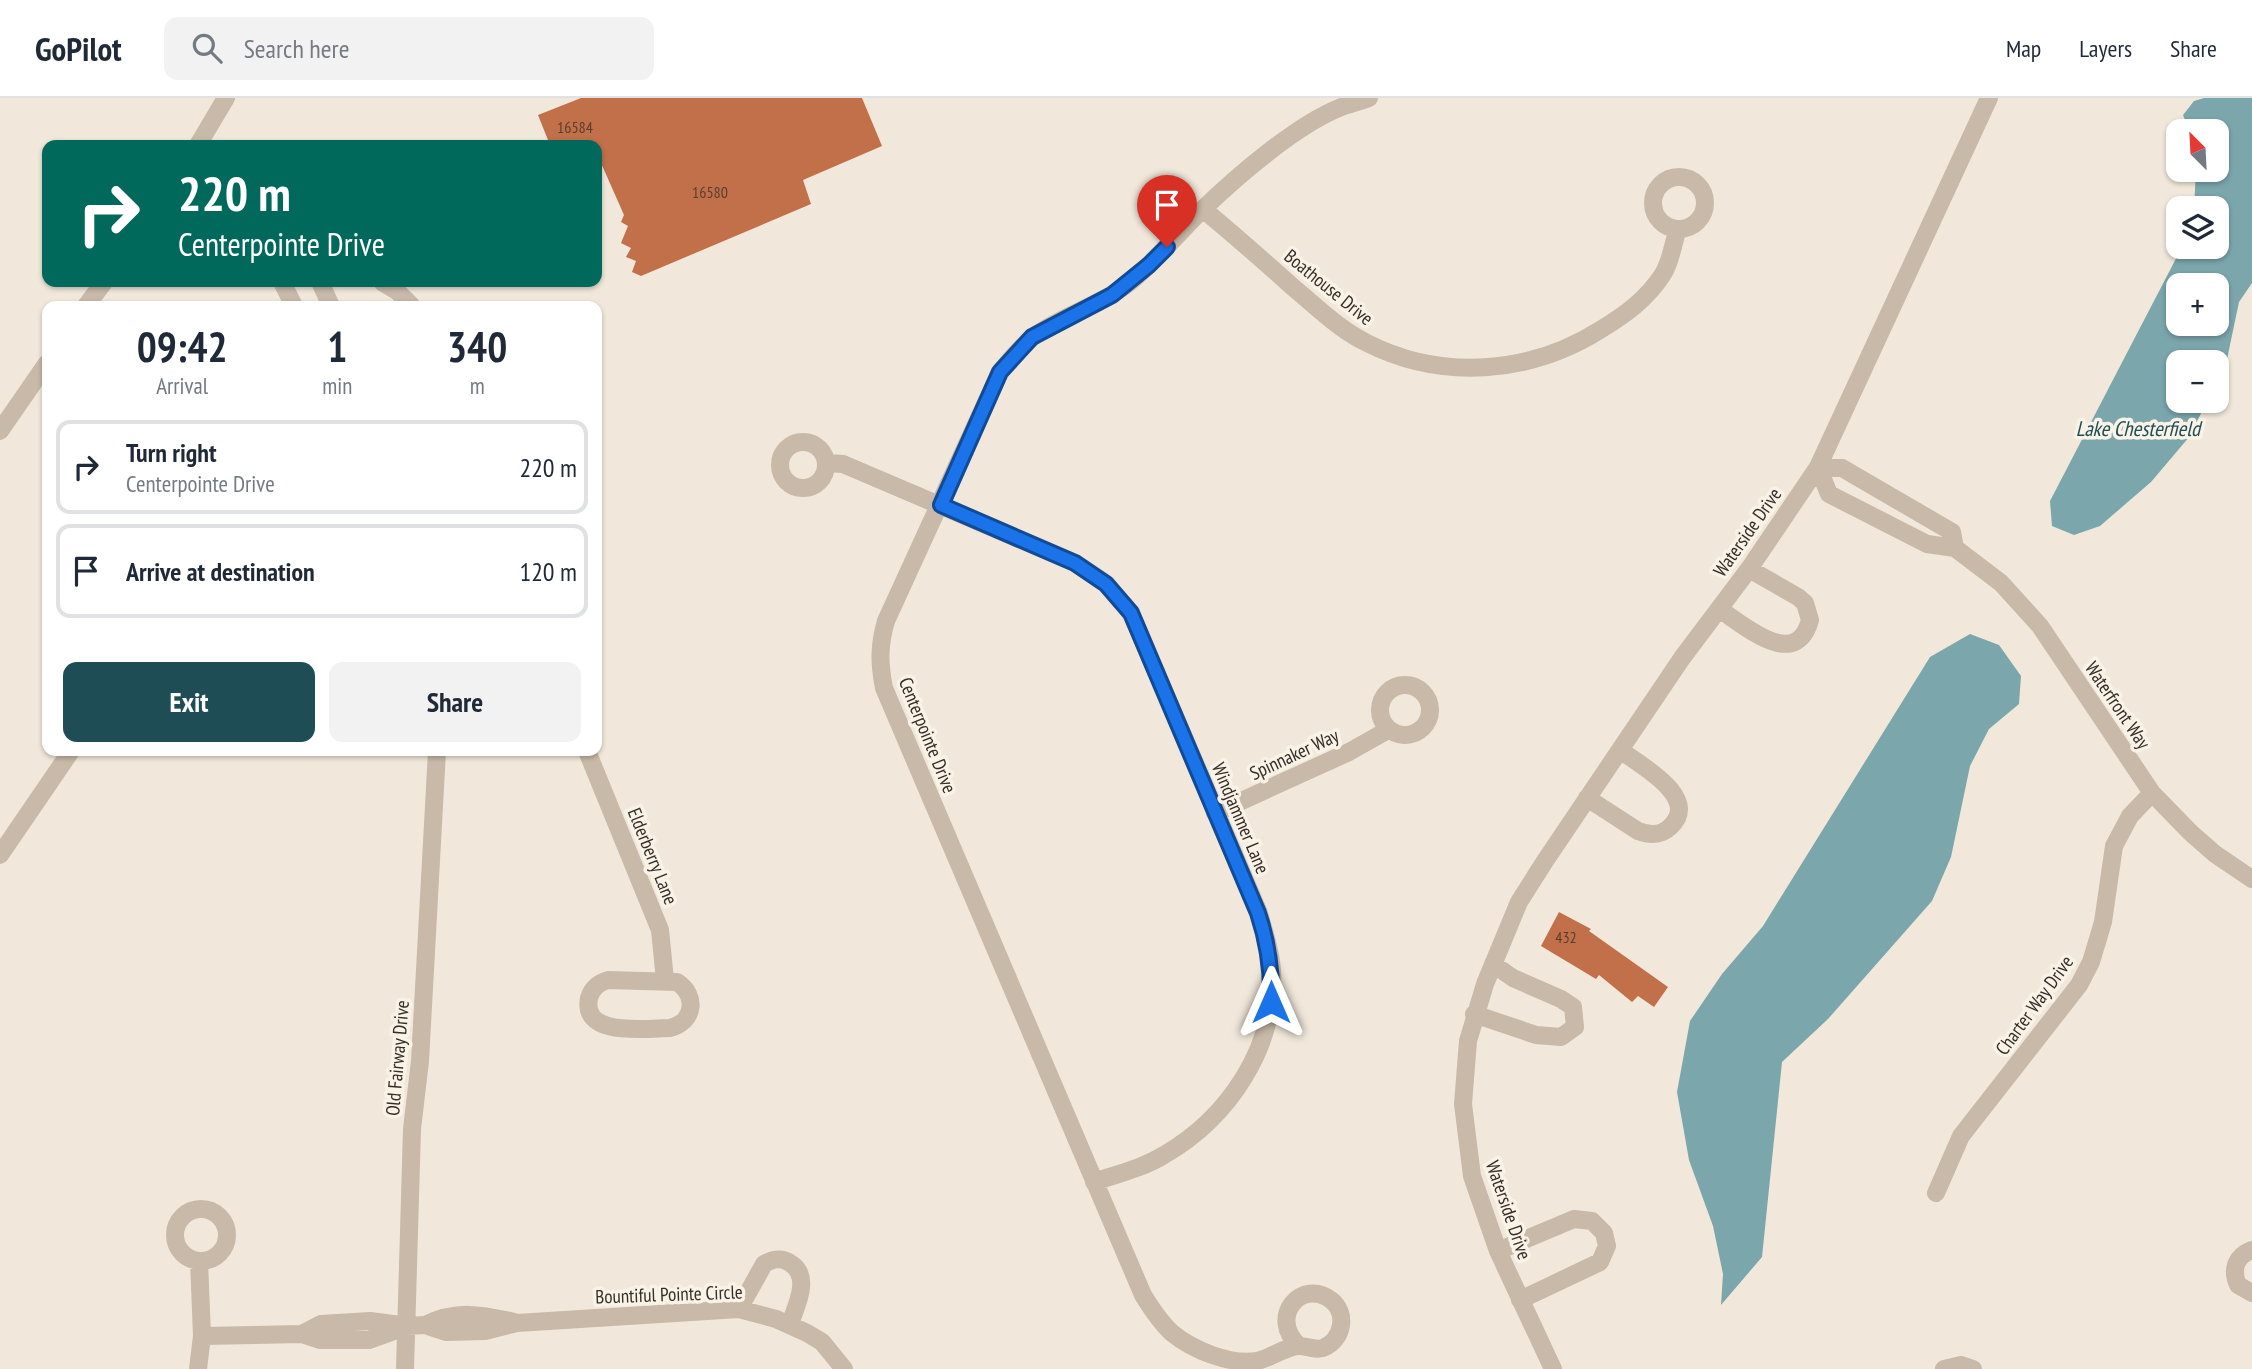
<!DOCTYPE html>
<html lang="en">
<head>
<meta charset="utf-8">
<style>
	body { margin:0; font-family:"PT Sans Narrow",sans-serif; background:#f2f2f3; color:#1f2937; height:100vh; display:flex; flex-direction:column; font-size:26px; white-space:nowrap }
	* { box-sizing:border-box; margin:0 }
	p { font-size:23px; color:#747a83 }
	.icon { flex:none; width:38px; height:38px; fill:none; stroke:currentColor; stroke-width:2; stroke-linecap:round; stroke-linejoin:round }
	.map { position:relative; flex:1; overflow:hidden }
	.panel { position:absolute; left:42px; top:203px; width:560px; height:455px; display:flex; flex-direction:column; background:#fff; border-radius:14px; box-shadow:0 2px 5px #0004 }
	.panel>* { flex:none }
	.top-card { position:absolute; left:42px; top:42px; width:560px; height:147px; border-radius:14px; box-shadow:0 2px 5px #0004; background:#00695c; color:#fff; overflow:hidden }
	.needle { width:46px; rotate:336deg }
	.buttons { position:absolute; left:2166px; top:21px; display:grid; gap:14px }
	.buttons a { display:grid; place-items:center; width:63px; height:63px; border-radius:14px; background:#fff; box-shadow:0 2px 5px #0004; font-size:35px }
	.pin { position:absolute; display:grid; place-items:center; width:60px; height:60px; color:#fff; margin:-72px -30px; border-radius:50% 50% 50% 0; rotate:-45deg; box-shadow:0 0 7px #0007 }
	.pin .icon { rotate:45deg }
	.me { position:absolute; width:77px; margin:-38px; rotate:0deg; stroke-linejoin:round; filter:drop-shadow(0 0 5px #0008) }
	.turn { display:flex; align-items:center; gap:24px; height:147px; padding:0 21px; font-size:32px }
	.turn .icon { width:91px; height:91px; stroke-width:2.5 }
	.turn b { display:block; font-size:49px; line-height:60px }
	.eta { display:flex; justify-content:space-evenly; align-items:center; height:119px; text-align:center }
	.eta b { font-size:42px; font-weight:700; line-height:49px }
	.button { display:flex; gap:14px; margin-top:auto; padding:14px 21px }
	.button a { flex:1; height:80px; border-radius:14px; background:#1f4d55; color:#fff; font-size:28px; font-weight:700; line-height:80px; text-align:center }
	.button a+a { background:#f2f2f3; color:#1f2937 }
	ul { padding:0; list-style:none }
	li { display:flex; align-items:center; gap:21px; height:94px; margin:0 14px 10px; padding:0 7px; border:4px solid #e0e1e3; border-radius:14px }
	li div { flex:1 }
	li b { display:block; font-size:26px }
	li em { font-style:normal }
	header { display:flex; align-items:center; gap:42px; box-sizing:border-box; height:98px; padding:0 35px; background:#fff; border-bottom:2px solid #e0e1e3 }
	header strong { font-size:33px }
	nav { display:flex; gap:38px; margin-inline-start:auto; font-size:24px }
	.search { width:490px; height:63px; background:#f2f2f3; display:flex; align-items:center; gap:18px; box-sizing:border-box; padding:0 24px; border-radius:14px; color:#747a83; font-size:26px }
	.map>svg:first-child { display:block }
	.water { fill:#7ba6ac; fill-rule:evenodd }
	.building { fill:#c17049 }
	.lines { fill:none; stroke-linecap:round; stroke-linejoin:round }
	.minor { stroke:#c8b9a8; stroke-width:18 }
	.route-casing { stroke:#114b97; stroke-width:18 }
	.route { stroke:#1a73e8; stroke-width:12 }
	.labels { text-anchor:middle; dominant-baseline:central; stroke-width:7; stroke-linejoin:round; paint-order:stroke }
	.number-label { font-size:16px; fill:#583e30 }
	.street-label { font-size:19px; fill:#352d28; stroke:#f8f2e7 }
	.water-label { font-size:21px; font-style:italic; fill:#1f4d55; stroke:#f8f2e7 }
</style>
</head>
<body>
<header>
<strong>GoPilot</strong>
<div class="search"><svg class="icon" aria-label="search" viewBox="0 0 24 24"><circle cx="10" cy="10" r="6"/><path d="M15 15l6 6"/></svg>Search here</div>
<nav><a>Map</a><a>Layers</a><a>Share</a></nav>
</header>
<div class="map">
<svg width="2252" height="1271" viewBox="0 0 2252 1271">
	<rect width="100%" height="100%" fill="#f1e8db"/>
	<path class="water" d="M2204,0h48v185l-13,19 -13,62 -9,17v-19h-38v39h28l-17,35 -39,46 -51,44 -26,9 -22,-9 -2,-25 132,-254h35v-39h-23l2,-38h21v-39h-28l-6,-16 11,-14zM2179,187h38v39h-38z
		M1970,536l29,11 22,31 -2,28 -30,25 -19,37 -19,91 -19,44 -104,118 -46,43 -20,195 -41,48 2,-31 -10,-48 -24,-66 -12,-68 13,-71 32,-47 41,-48 167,-269z"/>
	<path class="building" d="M581,0h281l20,48 -79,34 8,24 -170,72 -9,-4 4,-11 -10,-4 5,-9 -10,-5 7,-17 -7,-4 3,-7 -27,-61v-9h-47l-12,-30z
		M1559,814l32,17 -2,2 79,56 -14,20 -16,-11 -6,6 -33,-27 -3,4 -55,-33z"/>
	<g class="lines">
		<path class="minor" d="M198,47l28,-47
			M1653 105a26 26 0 1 1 52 0a26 26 0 1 1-52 0Z
			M1203,111c31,26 62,53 92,80 23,19 45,41 72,54 75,38 163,31 233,-13 25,-15 47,-31 63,-56 8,-12 10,-31 15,-45
			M282,184l12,24
			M320,184l11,24
			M382,184l15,9 15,15
			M86,208l18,-24
			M0,333l47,-68
			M780 367a23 23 0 1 1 46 0a23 23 0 1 1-46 0Z
			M827,365l16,1 232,99 31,21 25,29 128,300c5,19 12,38 13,57 5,77 -44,148 -108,185 -21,13 -47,19 -70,27
			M1955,450l-3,-16 -110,-64 -24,-1 11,27 98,50 28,4 46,35 39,43 112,167 39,40 24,21 37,25
			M1719,511c25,16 77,63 91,11l-5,-17 -7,-6 -49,-28
			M1380 612a25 25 0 1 1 50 0a25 25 0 1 1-50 0Z
			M587,653l73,179 5,50
			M1587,700l51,33c11,4 23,5 32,-4 32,-29 -30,-62 -50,-77
			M1215,715l134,-61 39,-22
			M0,757l71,-104
			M608,882l69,2c21,14 17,40 -7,46 -23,0 -89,10 -81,-30 3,-10 9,-15 19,-18z
			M1474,916l62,21 25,2 14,-10 -2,-20 -12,-8 -48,-21 -20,-14
			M1936,1095l25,-57 118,-151 12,-23 12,-40 11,-76 16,-30 22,-23
			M175 1137a26 26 0 1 1 52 0a26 26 0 1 1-52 0Z
			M2252,1152c-16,6 -21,19 -14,35l14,8
			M1498,1153l76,-32 18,2 12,12 3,13 -7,16 -80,38
			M739,1211l25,-45c9,-5 17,-7 26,-1 22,13 6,43 0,61
			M425,1227c31,-15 56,-11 89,-3
			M302,1236l19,-10 49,-3 38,5 17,-1 21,7 39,-1 32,-8 222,-14 37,10 31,14 15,9 22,27
			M202,1238l100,-2 18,6h49l36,-13
			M1299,1248c-32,-30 4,-68 32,-46 17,13 12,40 -8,48 -10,3 -17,-3 -26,-2 -14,2 -26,12 -40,15 -28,4 -64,-11 -85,-28 -12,-11 -21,-25 -29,-38l-259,-607c-5,-25 -5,-43 2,-67l114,-249c10,-12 20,-25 33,-35 30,-22 67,-31 97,-55 27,-22 48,-49 72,-72 34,-33 93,-84 137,-102 10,-4 20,-6 30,-10
			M198,1271l4,-33 -3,-75
			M405,1271l7,-240 8,-68 17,-310
			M1553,1271l-55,-118 -26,-75 -9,-72 5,-63 17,-57 34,-82 26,-41 137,-203 67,-89 69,-102 171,-369
			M1944,1271l17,-4 12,4"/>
	</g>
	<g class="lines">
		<defs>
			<path id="route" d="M1167,149l-18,18 -37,30 -80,42 -32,35 -59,133 134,58 31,21 25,29 127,300c10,30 14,57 13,89"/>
		</defs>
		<use href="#route" class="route-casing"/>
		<use href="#route" class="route"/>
	</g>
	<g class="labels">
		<g class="number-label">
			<text x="575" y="29">16584</text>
			<text x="710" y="94">16580</text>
			<text x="1566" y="839">432</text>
		</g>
		<g class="street-label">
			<text transform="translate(1329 189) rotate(39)">Boathouse Drive</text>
			<text transform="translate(1747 434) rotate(-55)">Waterside Drive</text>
			<text transform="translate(2118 607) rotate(56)">Waterfront Way</text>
			<text transform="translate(928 637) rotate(68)">Centerpointe Drive</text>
			<text transform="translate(1294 656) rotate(-25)">Spinnaker Way</text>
			<text transform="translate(1241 720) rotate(67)">Windjammer Lane</text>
			<text transform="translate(653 758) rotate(68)">Elderberry Lane</text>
			<text transform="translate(2034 907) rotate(-54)">Charter Way Drive</text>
			<text transform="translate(397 960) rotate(-85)">Old Fairway Drive</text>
			<text transform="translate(1509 1112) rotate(71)">Waterside Drive</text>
			<text transform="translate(669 1196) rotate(-2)">Bountiful Pointe Circle</text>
		</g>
		<g class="water-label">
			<text x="2138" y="330">Lake Chesterfield</text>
		</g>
	</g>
</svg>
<div class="buttons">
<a><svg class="needle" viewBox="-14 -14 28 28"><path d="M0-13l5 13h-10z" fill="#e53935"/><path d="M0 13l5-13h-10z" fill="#747a83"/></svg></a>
<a><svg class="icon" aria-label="layers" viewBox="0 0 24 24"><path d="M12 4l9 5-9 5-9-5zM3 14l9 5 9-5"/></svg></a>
<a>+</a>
<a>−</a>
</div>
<div class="pin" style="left:1167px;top:149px;background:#d93025"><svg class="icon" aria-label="arrive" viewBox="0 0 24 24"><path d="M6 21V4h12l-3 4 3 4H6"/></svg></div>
<svg class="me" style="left:1271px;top:904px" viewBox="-20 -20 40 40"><path d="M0-17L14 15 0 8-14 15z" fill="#1a73e8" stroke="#fff" stroke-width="4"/></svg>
<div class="top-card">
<div class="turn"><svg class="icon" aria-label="right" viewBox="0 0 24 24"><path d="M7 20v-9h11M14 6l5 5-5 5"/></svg><div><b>220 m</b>Centerpointe Drive</div></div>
</div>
<section class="panel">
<div class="eta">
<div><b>09:42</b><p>Arrival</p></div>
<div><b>1</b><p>min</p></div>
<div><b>340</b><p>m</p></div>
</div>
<ul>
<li><svg class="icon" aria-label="right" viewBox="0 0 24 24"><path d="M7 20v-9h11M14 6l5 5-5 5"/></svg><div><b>Turn right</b><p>Centerpointe Drive</p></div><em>220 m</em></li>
<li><svg class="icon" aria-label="arrive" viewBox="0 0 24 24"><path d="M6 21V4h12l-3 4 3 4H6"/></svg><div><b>Arrive at destination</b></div><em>120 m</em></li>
</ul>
<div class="button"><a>Exit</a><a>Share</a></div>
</section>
</div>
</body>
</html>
